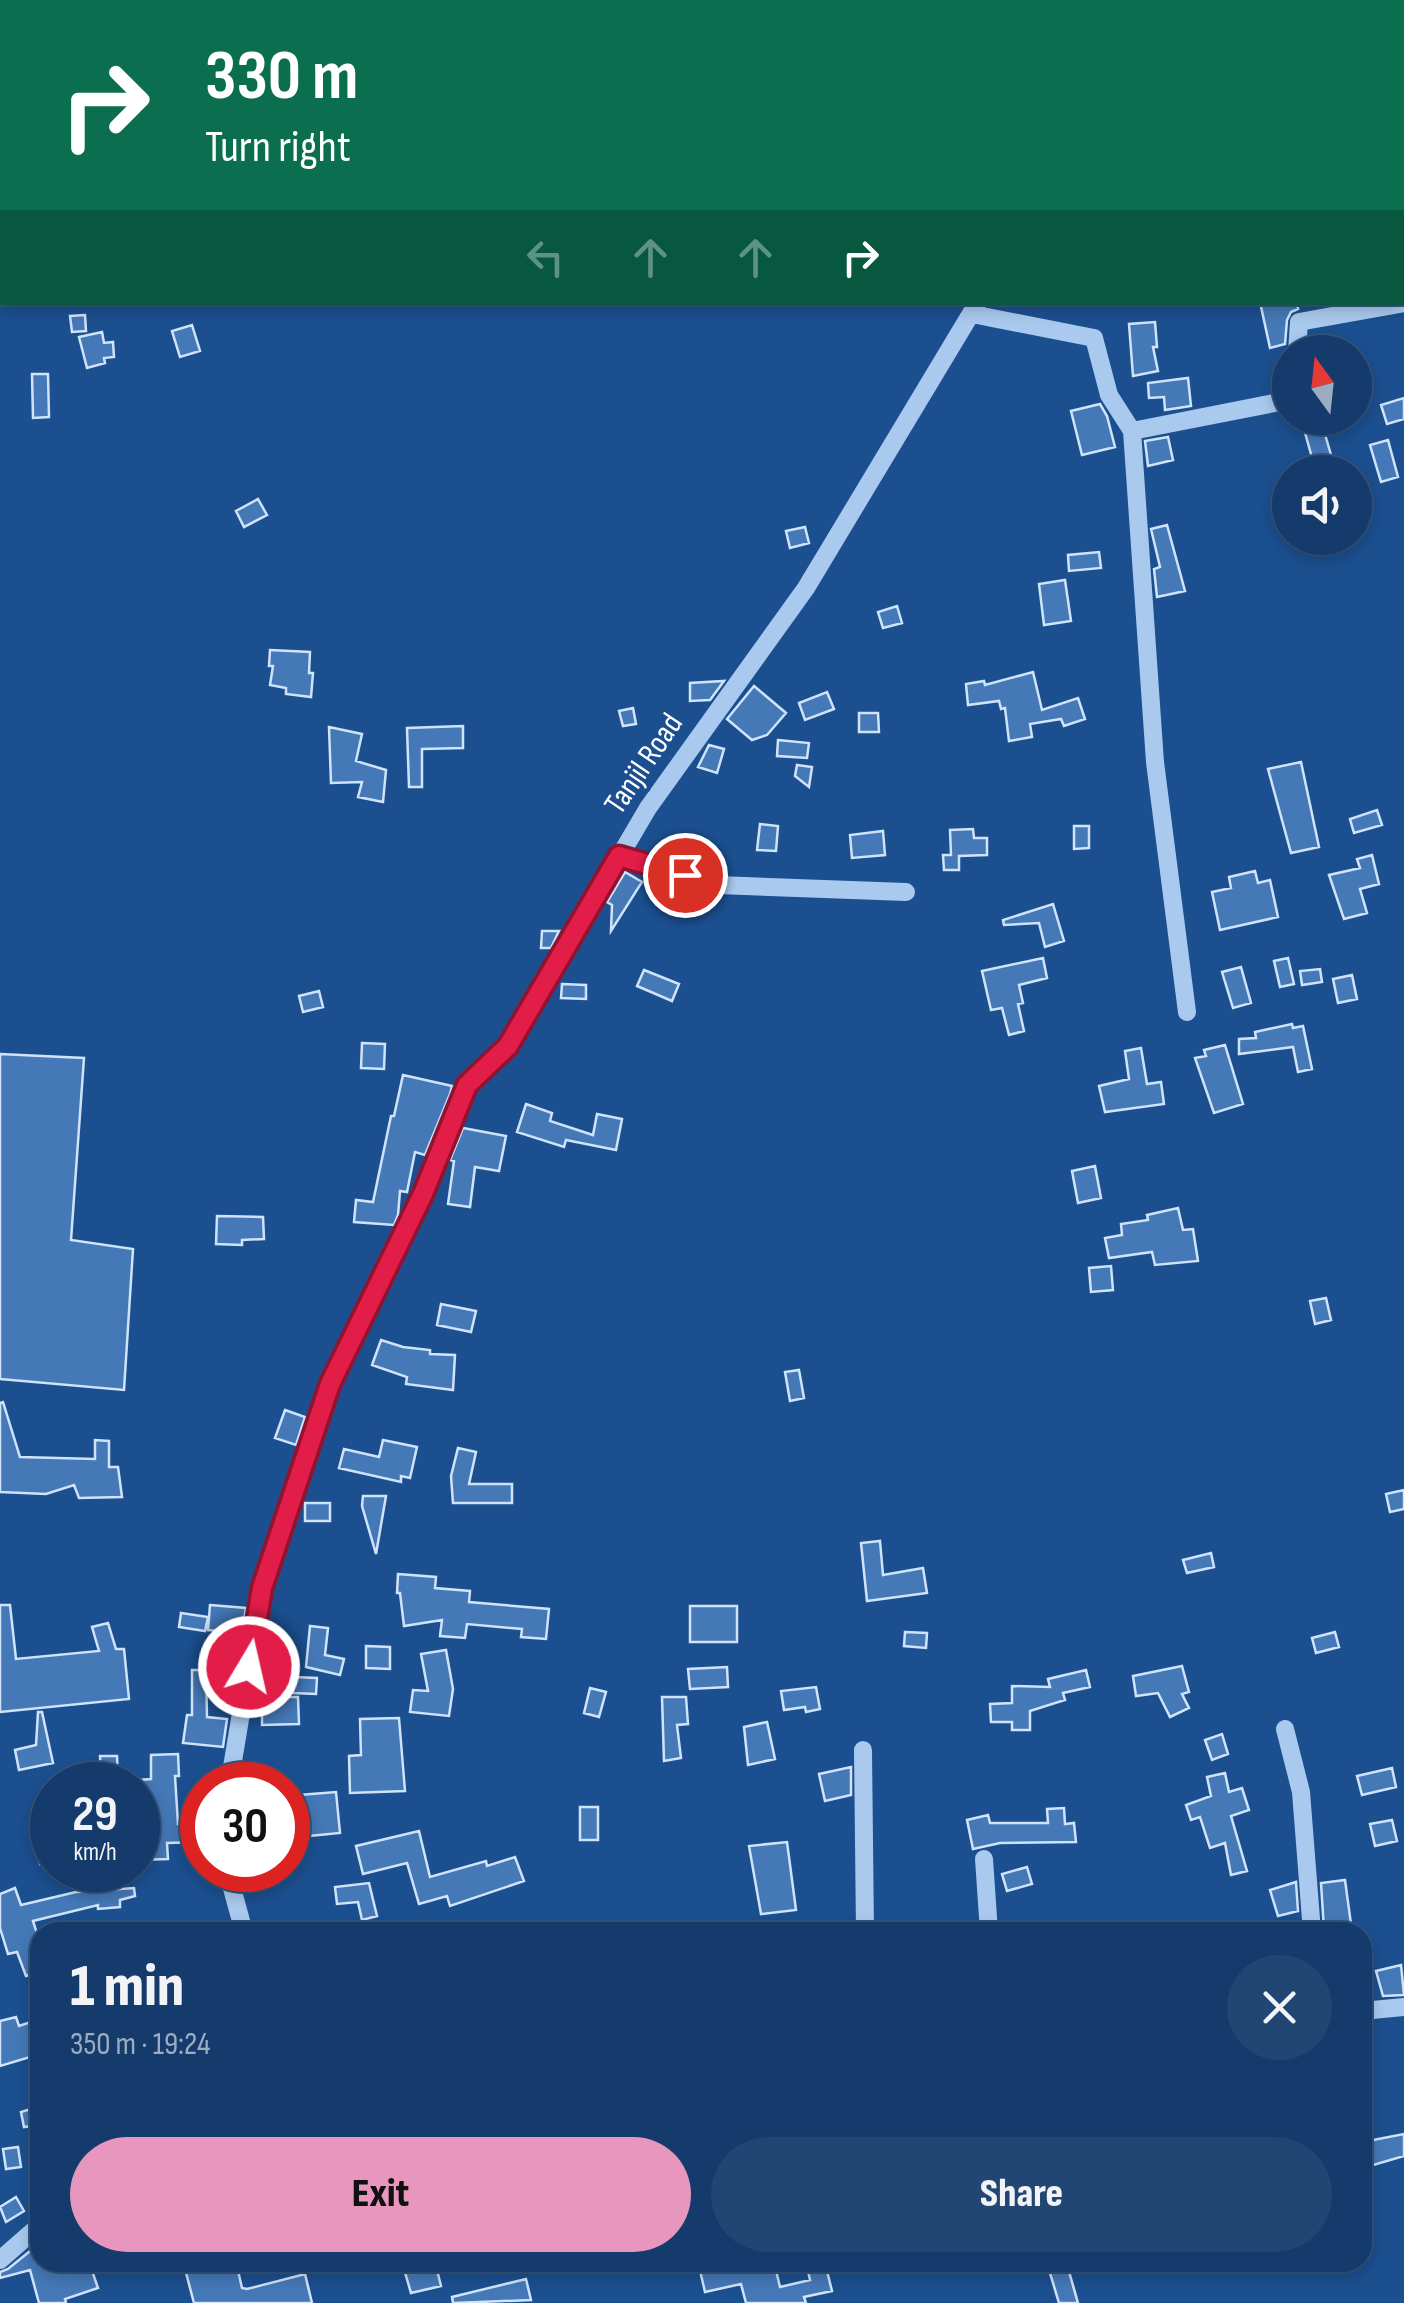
<!DOCTYPE html>
<html lang="en">
<head>
<meta charset="utf-8">
<style>
	body { margin:0; font-family:"Sofia Sans Condensed",sans-serif; background:#214673; color:#f1f3f6; height:100vh; display:flex; flex-direction:column; font-size:38px; white-space:nowrap }
	* { box-sizing:border-box; margin:0 }
	p { font-size:32px; color:#9dadc1 }
	.icon { flex:none; width:55px; height:55px; fill:none; stroke:currentColor; stroke-width:2; stroke-linecap:round; stroke-linejoin:round }
	.map { position:relative; flex:1; overflow:hidden }
	.sheet { position:absolute; left:30px; top:1922px; width:1342px; height:350px; display:flex; flex-direction:column; background:#143b6b; border-radius:30px; box-shadow:0 5px 15px #0003,0 0 0 2px #33557e }
	.sheet>* { flex:none }
	.guide { position:absolute; left:0px; top:0px; width:1405px; height:305px; box-shadow:0 5px 15px #0003,0 0 0 2px #33557e; background:#0b6e4f; color:#fff; overflow:hidden }
	.needle { width:65px; rotate:345deg }
	.controls { position:absolute; left:1272px; top:335px; display:grid; gap:20px }
	.controls a { display:grid; place-items:center; width:100px; height:100px; border-radius:50%; background:#143b6b; box-shadow:0 5px 15px #0003,0 0 0 2px #33557e; font-size:50px }
	.speed { position:absolute; left:30px; top:1762px; display:flex; gap:20px; font-size:50px; font-weight:700; text-align:center }
	.speed>* { display:grid; place-content:center; width:130px; height:130px; border-radius:50%; background:#143b6b; box-shadow:0 5px 15px #0003,0 0 0 2px #33557e; line-height:1 }
	.speed small { font-size:25px; font-weight:400 }
	.speed .limit { border:15px solid #d22; background:#fff; color:#111 }
	.pin { position:absolute; display:grid; place-items:center; width:85px; height:85px; color:#fff; margin:-42px; border:5px solid #fff; border-radius:50%; box-shadow:0 2px 10px #0007 }
	.me { position:absolute; width:110px; margin:-55px; rotate:9deg; stroke-linejoin:round; filter:drop-shadow(0 0 8px #0008) }
	.turn { display:flex; align-items:center; gap:35px; height:210px; padding:0 40px; font-size:45px }
	.turn .icon { width:130px; height:130px; stroke-width:2.5 }
	.turn b { display:block; font-size:70px; line-height:85px }
	.lanes { display:flex; align-items:center; height:95px; padding:0 40px; background:#0003; justify-content:center; gap:50px; direction:ltr }
	.lanes .off { opacity:.35 }
	.round { display:grid; place-items:center; flex:none; width:105px; height:105px; border-radius:52px; background:#214673 }
	.summary { display:flex; align-items:center; justify-content:space-between; height:170px; padding:0 40px }
	h1 { font-size:60px; font-weight:800; line-height:75px }
	.action { display:flex; gap:20px; margin-top:auto; padding:20px 40px }
	.action a { flex:1; height:115px; border-radius:60px; background:#e797bd; color:#111; font-size:40px; font-weight:800; line-height:115px; text-align:center }
	.action a+a { background:#214673; color:#f1f3f6 }
	.map>svg:first-child { display:block }
	.building { fill:#4478b7; stroke:#cfe3fa; stroke-width:2.5 }
	.lines { fill:none; stroke-linecap:round; stroke-linejoin:round }
	.minor { stroke:#a9c9ee; stroke-width:18 }
	.route-casing { stroke:#92132f; stroke-width:25 }
	.route { stroke:#e11d48; stroke-width:18 }
	.labels { text-anchor:middle; dominant-baseline:central; stroke-width:8; stroke-linejoin:round; paint-order:stroke }
	.street-label { font-size:32px; fill:#fff; stroke:#1b4f8f }
</style>
</head>
<body>
<div class="map">
<svg width="1404" height="2303" viewBox="0 0 1404 2303">
	<rect width="100%" height="100%" fill="#1b4f8f"/>
	<path class="building" d="M1260,302h37l1,7 -7,3 -4,8 -2,24 -15,4z
		M85,315l1,16 -14,1 -2,-16z
		M1155,322l2,25h-4l5,24 -25,5 -4,-52z
		M192,325l8,26 -20,6 -8,-26z
		M102,332l2,11 9,-1 1,15 -10,1 1,5 -18,5 -8,-31z
		M32,374h16l1,43 -16,1z
		M1188,378l3,28 -26,4 -1,-13 -15,1 -1,-15z
		M1404,398v21l-17,5 -6,-19z
		M1100,404l7,12 8,31 -33,8 -11,-44z
		M1322,424l14,48h-20l-12,-43z
		M1168,437l5,23 -25,6 -3,-25z
		M1388,440l10,37 -17,5 -11,-37z
		M258,499l9,16 -23,12 -8,-16z
		M1167,525l18,66 -28,6 -3,-28 6,-2 -9,-38z
		M805,527l4,16 -19,5 -4,-17z
		M1099,552l2,16 -32,3 -1,-16z
		M1065,580l6,41 -27,4 -5,-41z
		M897,606l5,17 -19,5 -5,-16z
		M270,650l40,2 -1,21h4l-2,24 -25,-3v-6l-16,-3 3,-19h-4z
		M1033,672l9,38 36,-12 7,21 -21,7 -3,-7 -31,5 2,13 -23,4 -4,-33 -4,1 -2,-8 -31,4 -2,-21 18,-3 1,4z
		M724,681l-14,19 -20,1v-18z
		M754,686l32,27 -19,22 -15,5 -25,-21z
		M827,692l7,17 -29,11 -6,-17z
		M633,708l3,16 -13,2 -4,-15z
		M859,713h19l1,19h-20z
		M463,726v22l-41,1v38h-13l-2,-59z
		M329,727l33,7 -6,27 30,9 -3,32 -25,-5 4,-15 -31,1z
		M778,740l31,3 -2,15 -30,-2z
		M709,745l15,4 -7,24 -19,-6z
		M1301,762l18,85 -28,6 -23,-84z
		M797,765l15,2 -3,20 -14,-11z
		M1377,810l5,15 -28,8 -4,-14z
		M760,824l18,2 -2,25 -19,-1z
		M1074,826h15v22l-15,1z
		M973,829l1,9h13v17l-28,1v14h-15l-1,-15h8l-1,-25z
		M883,831l2,24 -33,3 -2,-23z
		M1372,855l7,29 -19,5 7,24 -23,6 -15,-44 31,-7 -3,-9z
		M1255,871l3,12 12,-3 8,37 -58,13 -8,-38 19,-4 -2,-11z
		M625,872l17,10 -31,49 1,-26 -5,-3z
		M1053,904l11,37 -19,6 -6,-24 -35,2 -1,-5z
		M542,931h17l-8,17h-10z
		M1043,958l4,20 -28,7 4,18 -5,1 6,27 -15,4 -7,-27 -11,2 -9,-39z
		M1288,958l6,26 -14,3 -6,-26z
		M1241,967l10,36 -18,5 -11,-36z
		M1320,969l2,13 -20,3 -2,-14z
		M644,970l35,14 -7,17 -35,-15z
		M1352,975l5,24 -19,4 -5,-24z
		M562,984l24,1v14l-25,-1z
		M319,991l4,16 -20,5 -4,-16z
		M1292,1024l1,4 10,-2 9,43 -14,3 -5,-25 -54,7v-15l17,-1 -1,-6z
		M362,1043l23,1 -1,25 -23,-1z
		M1225,1045l18,59 -29,9 -19,-55 11,-2 -2,-6z
		M1141,1048l6,36 14,-2 3,22 -59,8 -6,-26 30,-7 -4,-28z
		M0,1054l84,4 -13,182 62,9 -9,141 -124,-11z
		M403,1075l49,11 -2,8 -25,61 -10,-3 -8,40 -7,-1 -2,24 -4,10 -40,-3 2,-22 17,2 18,-86h3z
		M526,1104l26,9 -2,8 43,14 4,-21 25,5 -6,31 -50,-10 -2,7 -47,-15z
		M463,1128l43,8 -7,35 -24,-4 -5,40 -22,-3 6,-43 -4,-1z
		M1095,1166l6,32 -23,5 -6,-32z
		M1178,1208l5,22 10,-1 5,32 -43,4 -3,-13 -43,6 -4,-20 17,-3 -1,-11 27,-4 -1,-5z
		M217,1216l46,1 1,22 -22,1v5l-26,-1z
		M1111,1266l2,24 -22,2 -2,-24z
		M1326,1298l5,22 -16,4 -5,-23z
		M441,1304l35,7 -5,21 -34,-7z
		M381,1340l22,7 27,3v4l25,1 -2,35 -47,-6 1,-7 -35,-12z
		M799,1370l5,28 -14,3 -5,-29z
		M3,1402l17,55 75,2v-19l14,1v26h9l4,30 -43,1 -5,-13 -28,9 -46,-2v-89z
		M285,1410l20,7 -9,28 -21,-7z
		M383,1440l34,7 -7,31 -9,-2v6l-62,-14 5,-19 35,8z
		M458,1448l18,4 -7,32h43v19h-59l-2,-27z
		M1404,1490v19l-14,3 -4,-18z
		M363,1496h23l-10,58 -14,-48z
		M305,1503h25v18h-25z
		M880,1541l3,34 40,-7 4,25 -60,8 -6,-58z
		M1211,1553l3,14 -27,6 -4,-13z
		M398,1574l38,3 -1,11 35,3 -1,11 80,7 -3,30 -25,-2 1,-8 -55,-5 -2,14 -25,-2 2,-16 -38,6 -4,-33h-3z
		M0,1605h10l6,54 83,-8 -7,-24 16,-4 8,26h8l5,50 -129,13z
		M210,1605l36,3 -4,25 -34,-3z
		M690,1606h47v36h-47z
		M181,1613l27,4 -3,14 -26,-4z
		M310,1626l18,2 -3,27 19,4 -4,16 -34,-8z
		M905,1632l22,1 -1,15 -22,-2z
		M1335,1632l4,15 -23,6 -4,-15z
		M366,1646l24,1v22l-24,-1z
		M446,1650l7,39 -4,27 -39,-4 3,-22 15,1 -7,-37z
		M1182,1666l7,26 -7,2 7,14 -19,9 -12,-24 -22,3 -3,-20z
		M727,1667l1,20 -38,2 -2,-20z
		M192,1670h14l1,47 20,2 -4,28 -40,-4 4,-28h5z
		M1086,1670l4,17 -27,6 2,7 -35,11v19h-18v-8h-21l-1,-18 22,-1v-17l38,1 -2,-8z
		M294,1677l23,1 -1,16 -23,-1z
		M816,1687l4,22 -14,3 -1,-5 -21,3 -3,-19z
		M590,1688l16,4 -7,25 -15,-4z
		M262,1697h36l1,27 -37,1z
		M662,1697h24l2,27 -11,1 4,33 -17,3z
		M38,1712h4l11,51 -34,7 -4,-20 21,-5z
		M399,1718l6,73 -55,2 -1,-37 12,-1 -1,-36z
		M767,1722l8,37 -27,6 -4,-38z
		M1222,1734l6,20 -16,6 -7,-20z
		M178,1754l1,22h-4l3,48 24,-1v19l-35,1 1,16 -30,1v-80l13,-1v-24z
		M100,1756h17l1,21 -17,1z
		M851,1767v28l-26,6 -6,-27z
		M1392,1768l4,19 -34,8 -5,-19z
		M1225,1773l4,19 13,-4 7,22 -18,6 16,55 -16,4 -6,-32 -15,5 -10,-31 -9,3 -5,-15 25,-9 -4,-19z
		M336,1792l4,41 -52,5v-20l13,-2 -2,-21z
		M580,1807h18v33h-18z
		M1064,1808l1,16 9,-1 2,19 -76,1 -27,6 -6,-29 21,-5 2,8h58l-1,-14z
		M1392,1820l5,21 -22,5 -5,-22z
		M49,1831l3,30 -12,3 -6,-30z
		M419,1831l11,46 56,-16 1,5 28,-9 9,24 -74,25 -3,-10 -28,8 -12,-41 -44,11 -7,-28z
		M787,1842l9,68 -35,4 -12,-68z
		M1027,1867l5,17 -25,7 -5,-17z
		M1345,1880l6,44 -27,6 -3,-47z
		M1296,1882l2,29 -20,5 -8,-26z
		M369,1883l8,33 -15,4 -4,-18 -21,2 -2,-17z
		M15,1888l6,17 55,-13 58,-4 1,8 -15,4v7l-22,2v-4l-65,16 7,22v29l-14,4 -9,-24 -9,2 -8,-26v-34z
		M1401,1965l3,30 -21,1 -7,-25z
		M16,2017l3,9 21,-7v35l-40,12v-45z
		M40,2106v19l-16,2 -3,-15z
		M1404,2134v22l-34,10 -7,-24z
		M18,2147l3,20 -15,2 -3,-20z
		M16,2197l8,14 -18,11 -6,-15z
		M40,2243v19h49l9,26 -33,11 1,4h-27l-9,-33 -30,8v-6l8,-3z
		M212,2262h24l6,26 5,1 58,-15 7,29h-118l-9,-34z
		M428,2262h7l6,24 -30,7 -7,-24z
		M698,2262h76l6,25 30,-7 -2,-9 18,-4 6,24 -28,6 2,6h-60l-5,-19 -36,8z
		M1068,2268l10,35h-19l-9,-30z
		M526,2279l5,21 -78,3 -1,-6z"/>
	<g class="lines">
		<path class="minor" d="M112,0v2
			M209,0v2
			M1133,2l1,-2
			M972,314l122,24 15,57 23,36 23,331 32,250
			M1297,352l2,-30 105,-19
			M1132,431l158,-31
			M619,856l99,29 188,7
			M1285,1729l16,63 11,140
			M863,1750l2,182
			M229,1785l33,-197 67,-204 94,-190 44,-109 41,-39 140,-238 158,-220 172,-286
			M984,1859l5,73
			M227,1870l17,62
			M1362,2011l42,-4
			M0,2260l40,-35"/>
	</g>
	<g class="lines">
		<defs>
			<path id="route" d="M249,1667l13,-79 68,-204 93,-190 44,-109 41,-39 111,-190 66,19"/>
		</defs>
		<use href="#route" class="route-casing"/>
		<use href="#route" class="route"/>
	</g>
	<g class="labels">
		<g class="street-label">
			<text transform="translate(644 764) rotate(-56)">Tanjil Road</text>
		</g>
	</g>
</svg>
<div class="controls">
<a><svg class="needle" viewBox="-14 -14 28 28"><path d="M0-13l5 13h-10z" fill="#e53935"/><path d="M0 13l5-13h-10z" fill="#9dadc1"/></svg></a>
<a><svg class="icon" aria-label="sound" viewBox="0 0 24 24"><path d="M4 9h4l5-4v14l-5-4H4zM17 9q2 3 0 6"/></svg></a>
</div>
<div class="speed"><div>29<small>km/h</small></div><div class="limit">30</div></div>
<div class="pin" style="left:685px;top:875px;background:#d93025"><svg class="icon" aria-label="arrive" viewBox="0 0 24 24"><path d="M6 21V4h12l-3 4 3 4H6"/></svg></div>
<svg class="me" style="left:249px;top:1667px" viewBox="-20 -20 40 40"><circle r="17" fill="#e11d48" stroke="#fff" stroke-width="3"/><path d="M0-11L8 9 0 5-8 9z" fill="#fff"/></svg>
<div class="guide">
<div class="turn"><svg class="icon" aria-label="right" viewBox="0 0 24 24"><path d="M7 20v-9h11M14 6l5 5-5 5"/></svg><div><b>330 m</b>Turn right</div></div>
<div class="lanes"><svg class="icon off" aria-label="left" viewBox="0 0 24 24"><path d="M17 20v-9H6M10 6l-5 5 5 5"/></svg><svg class="icon off" aria-label="ahead" viewBox="0 0 24 24"><path d="M12 20V5M6 11l6-6 6 6"/></svg><svg class="icon off" aria-label="ahead" viewBox="0 0 24 24"><path d="M12 20V5M6 11l6-6 6 6"/></svg><svg class="icon" aria-label="right" viewBox="0 0 24 24"><path d="M7 20v-9h11M14 6l5 5-5 5"/></svg></div>
</div>
<section class="sheet">
<div class="summary"><div><h1>1 min</h1><p>350 m · 19:24</p></div><a class="round"><svg class="icon" aria-label="close" viewBox="0 0 24 24"><path d="M6 6l12 12M18 6L6 18"/></svg></a></div>
<div class="action"><a>Exit</a><a>Share</a></div>
</section>
</div>
</body>
</html>
